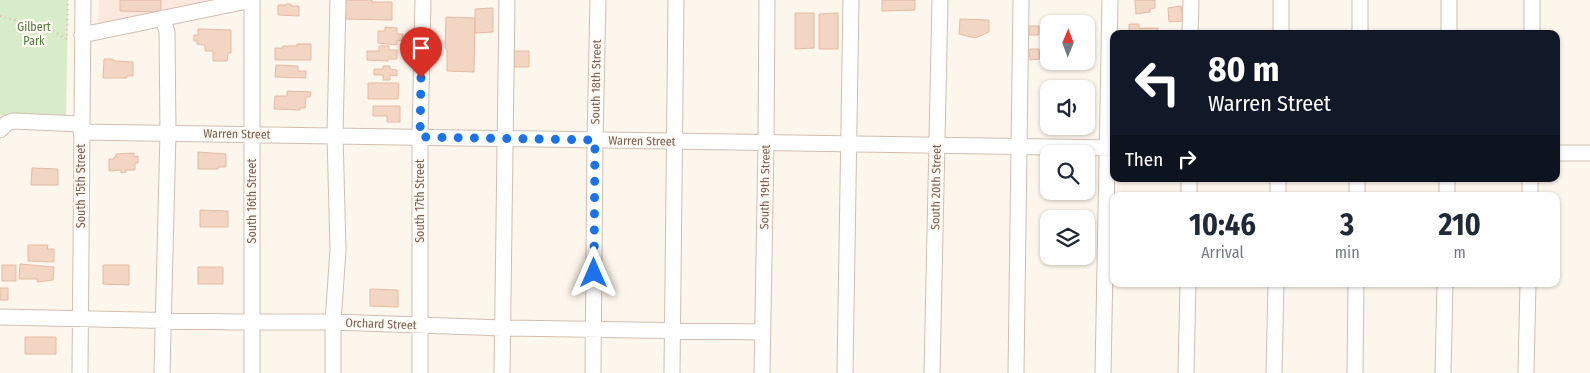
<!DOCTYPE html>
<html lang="en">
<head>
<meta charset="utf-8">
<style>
	body { margin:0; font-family:"Fira Sans Condensed",sans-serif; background:#f2f2f3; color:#1f2937; height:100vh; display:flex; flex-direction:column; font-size:19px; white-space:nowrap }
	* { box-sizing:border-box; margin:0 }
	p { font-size:16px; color:#747a83 }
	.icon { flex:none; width:28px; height:28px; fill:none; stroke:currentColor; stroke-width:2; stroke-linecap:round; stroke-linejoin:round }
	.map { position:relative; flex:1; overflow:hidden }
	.panel { position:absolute; left:1110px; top:192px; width:450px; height:95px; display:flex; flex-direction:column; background:#fff; border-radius:10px; box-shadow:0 1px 4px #0004 }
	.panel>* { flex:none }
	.guide { position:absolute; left:1110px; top:30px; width:450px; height:152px; border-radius:10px; box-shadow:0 1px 4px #0004; background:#111827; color:#fff; overflow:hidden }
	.needle { width:32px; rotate:1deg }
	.controls { position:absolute; left:1040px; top:15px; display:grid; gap:10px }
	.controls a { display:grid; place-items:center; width:55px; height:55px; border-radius:10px; background:#fff; box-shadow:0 1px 4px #0004; font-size:25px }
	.pin { position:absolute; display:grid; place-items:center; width:42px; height:42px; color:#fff; margin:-51px -21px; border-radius:50% 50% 50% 0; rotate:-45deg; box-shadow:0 0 5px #0007 }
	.pin .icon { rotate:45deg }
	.me { position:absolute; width:55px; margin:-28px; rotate:0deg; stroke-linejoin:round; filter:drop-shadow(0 0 4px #0008) }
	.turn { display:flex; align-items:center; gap:18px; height:105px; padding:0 15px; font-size:22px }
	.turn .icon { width:65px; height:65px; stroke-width:2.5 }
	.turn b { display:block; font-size:35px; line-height:42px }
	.then { display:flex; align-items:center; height:48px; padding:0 15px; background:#0003; gap:10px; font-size:19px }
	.eta { display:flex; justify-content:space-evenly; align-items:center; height:85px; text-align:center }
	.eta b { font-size:30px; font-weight:700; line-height:35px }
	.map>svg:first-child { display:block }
	.commercial { fill:#fde8e0 }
	.green { fill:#d8ecc9 }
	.building { fill:#f3d5c3; stroke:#e6bba3 }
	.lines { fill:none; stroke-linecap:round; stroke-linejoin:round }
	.minor-casing { stroke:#d1beb0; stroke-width:17 }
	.path { stroke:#d9b8a5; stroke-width:2; stroke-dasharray:1 4; stroke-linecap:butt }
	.minor { stroke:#fff; stroke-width:15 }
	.route { stroke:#1a73e8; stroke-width:9; stroke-dasharray:0 16.2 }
	.labels { text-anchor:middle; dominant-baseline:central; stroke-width:4.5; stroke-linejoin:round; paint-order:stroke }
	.park-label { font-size:12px; fill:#537a41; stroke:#fffaf3 }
	.street-label { font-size:12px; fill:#7a5c4d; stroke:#fffaf3 }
</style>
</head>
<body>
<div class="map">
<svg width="1590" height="373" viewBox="0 0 1590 373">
	<rect width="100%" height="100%" fill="#fdf6ec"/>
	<path class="commercial" d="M99,0h138l-139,28z"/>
	<path class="green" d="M0,0h68l-2,118 -66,-3z"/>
	<path class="building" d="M120,0h41v12l-41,-1z
		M342,0h30v2h20v18l-50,-1z
		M882,0h33v10l-33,1z
		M1135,0h20v8l-5,1v3l-14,2z
		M286,4h5v2h8v10l-21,-1v-10h8z
		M1181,6l2,15 -14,1 -1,-14z
		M493,8v24l-18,1v-24z
		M795,13h19v35l-19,1z
		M838,13v36h-19v-35z
		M446,17l29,1 -1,54 -27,-1v-21l-2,-2z
		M960,19l29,1v12l-14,6 -16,-4z
		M1129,24h10v4h19v6h-29z
		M1029,26h10v9h-10z
		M385,27l12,1v6h6l-1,7 -5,-1v5l-19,-2v-12h7z
		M198,29l33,1v23h-3l-1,8h-14v-10h-8v-6l-8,-1v-3h-3v-6h4z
		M297,44h14v16h-36v-12h8v-2h14z
		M379,46h10v4h8v9h-9v2l-21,-1v-9h12z
		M1029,49h10l1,10 -10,1z
		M514,51h15v16h-15z
		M104,59h8l3,2 18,1v14h-6v2h-24z
		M276,65l22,1v5h8v7l-31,-1z
		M383,66h7v3l7,1v6l-7,-1v5h-7v-5h-9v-6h9z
		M368,83h31l-1,16h-30z
		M287,91l24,1 -1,5h-4l-1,11h-5v2l-26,-1 1,-13h12z
		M373,106h27v16h-13v-6h-14z
		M198,152l28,2v13h-8v2h-20z
		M134,153v4l4,-1v7h-3v7h-10l1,2 -5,1v-3l-12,1v-12h5v-2h2v-3z
		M32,168l26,1v16h-27z
		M200,210l28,1v16h-28z
		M28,245h20l-1,4h7v13l-26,-1z
		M20,264l34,3 -1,13 -16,2v-3h-18z
		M2,265h14v16h-14z
		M103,265h26v20l-26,-1z
		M198,267h25v17h-25z
		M0,288h8v12h-8z
		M370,289l28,1v17l-28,-1z
		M25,337h31v17h-31z"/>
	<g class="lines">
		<defs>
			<path id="minor" d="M1190,34l1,-34
				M1281,34v-34
				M1360,34v-34
				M1449,34v-34
				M1532,34v-34
				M82,35l170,-35
				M0,130l7,-7 6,-2 68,3
				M81,132l1033,16
				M1556,153h34
				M1189,196v-17
				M1278,196v-17
				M1357,196v-17
				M1447,196v-17
				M1530,196v-17
				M0,317l236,5h97l170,6 259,4
				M80,373l3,-373
				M162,373l6,-240 -1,-101 -4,-14
				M252,373v-373
				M333,373v-51l5,-72 -3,-115 3,-135
				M420,373v-236l3,-137
				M502,373l5,-373
				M593,373l2,-232 3,-141
				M672,373l4,-373
				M762,373l4,-230 1,-143
				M845,373l6,-373
				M932,373l8,-373
				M1016,373l5,-373
				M1103,373l7,-373
				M1186,373l2,-89
				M1274,373l2,-89
				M1355,373l1,-89
				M1443,373l2,-89
				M1526,373l2,-89"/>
		</defs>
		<use href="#minor" class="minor-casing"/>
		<path class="path" d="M0,16l53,15 14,8 1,-39"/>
		<use href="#minor" class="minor"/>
	</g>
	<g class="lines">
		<path class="route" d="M421,78l-1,59 175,3 -1,133"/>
	</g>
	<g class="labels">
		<g class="park-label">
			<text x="34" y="27">Gilbert<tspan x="34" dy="14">Park</tspan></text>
		</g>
		<g class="street-label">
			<text transform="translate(596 82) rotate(-89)">South 18th Street</text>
			<text transform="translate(237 134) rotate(1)">Warren Street</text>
			<text transform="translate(642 141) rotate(1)">Warren Street</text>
			<text transform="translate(81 186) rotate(-90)">South 15th Street</text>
			<text transform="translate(765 187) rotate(-89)">South 19th Street</text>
			<text transform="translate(936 187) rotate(-89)">South 20th Street</text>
			<text transform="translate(252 201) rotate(-90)">South 16th Street</text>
			<text transform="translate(420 201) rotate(-90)">South 17th Street</text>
			<text transform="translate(381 324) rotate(2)">Orchard Street</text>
		</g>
	</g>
</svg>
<div class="controls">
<a><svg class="needle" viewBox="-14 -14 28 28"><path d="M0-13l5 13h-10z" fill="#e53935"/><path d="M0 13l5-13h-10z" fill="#747a83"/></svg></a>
<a><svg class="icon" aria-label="sound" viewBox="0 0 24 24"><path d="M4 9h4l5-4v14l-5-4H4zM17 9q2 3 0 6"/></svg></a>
<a><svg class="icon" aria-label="search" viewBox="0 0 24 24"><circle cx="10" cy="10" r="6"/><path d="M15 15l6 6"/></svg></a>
<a><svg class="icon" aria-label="layers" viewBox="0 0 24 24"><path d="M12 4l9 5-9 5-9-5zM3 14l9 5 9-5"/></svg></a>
</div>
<div class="pin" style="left:421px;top:78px;background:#d93025"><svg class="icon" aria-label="arrive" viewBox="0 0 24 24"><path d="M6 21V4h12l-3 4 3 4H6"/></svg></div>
<svg class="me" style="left:594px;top:273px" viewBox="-20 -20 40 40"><path d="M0-17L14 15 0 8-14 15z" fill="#1a73e8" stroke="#fff" stroke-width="4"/></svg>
<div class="guide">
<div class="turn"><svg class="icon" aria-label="left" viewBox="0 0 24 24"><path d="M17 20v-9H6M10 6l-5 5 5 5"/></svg><div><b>80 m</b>Warren Street</div></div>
<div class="then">Then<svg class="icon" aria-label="right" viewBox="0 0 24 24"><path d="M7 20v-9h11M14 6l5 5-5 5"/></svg></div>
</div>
<section class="panel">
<div class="eta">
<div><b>10:46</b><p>Arrival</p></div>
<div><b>3</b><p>min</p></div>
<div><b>210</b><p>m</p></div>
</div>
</section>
</div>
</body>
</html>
